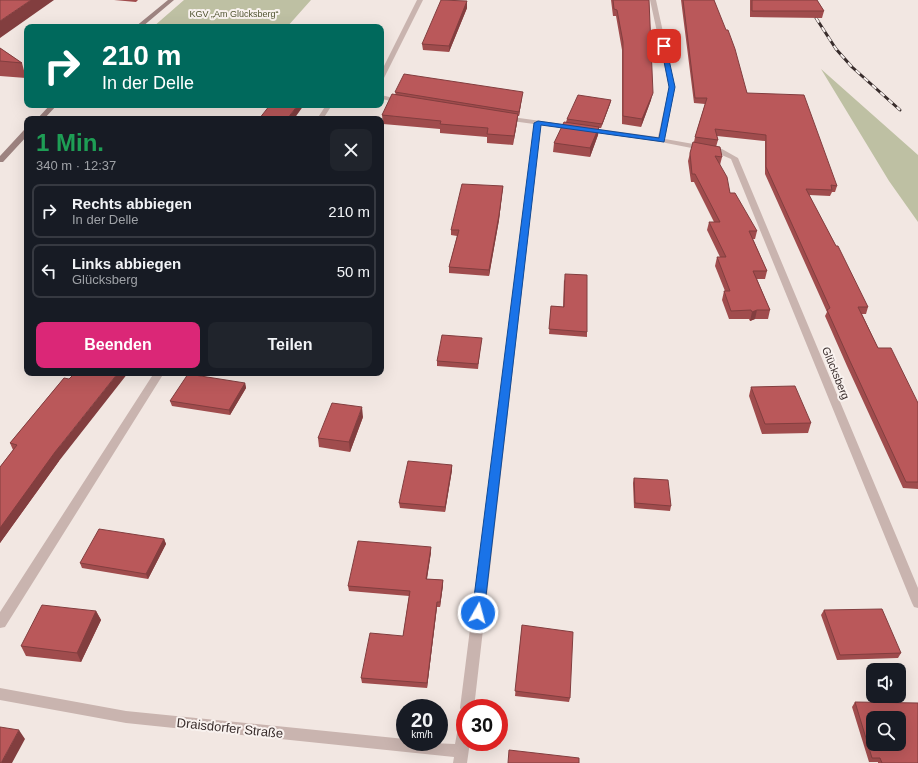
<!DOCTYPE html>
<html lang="de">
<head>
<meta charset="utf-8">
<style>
	body { margin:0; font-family:Arial,sans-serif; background:#20242c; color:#f1f3f6; height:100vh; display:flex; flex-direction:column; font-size:15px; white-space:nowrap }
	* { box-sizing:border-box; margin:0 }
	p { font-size:13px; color:#9ea1a6 }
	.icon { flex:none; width:22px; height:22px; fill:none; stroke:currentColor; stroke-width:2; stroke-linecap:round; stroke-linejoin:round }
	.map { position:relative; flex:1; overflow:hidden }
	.sheet { position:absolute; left:24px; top:116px; width:360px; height:260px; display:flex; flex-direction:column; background:#171b24; border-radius:8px; box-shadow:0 4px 16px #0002 }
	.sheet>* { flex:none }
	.banner { position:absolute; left:24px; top:24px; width:360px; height:84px; border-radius:8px; box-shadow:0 4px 16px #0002; background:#00695c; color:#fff; overflow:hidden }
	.buttons { position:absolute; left:866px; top:663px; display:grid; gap:8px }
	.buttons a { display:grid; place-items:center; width:40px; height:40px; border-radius:8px; background:#171b24; box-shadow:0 4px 16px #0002; font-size:20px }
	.speed { position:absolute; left:396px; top:699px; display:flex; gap:8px; font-size:20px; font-weight:700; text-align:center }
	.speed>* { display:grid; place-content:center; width:52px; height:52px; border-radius:50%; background:#171b24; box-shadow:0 4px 16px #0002; line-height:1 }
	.speed small { font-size:10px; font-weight:400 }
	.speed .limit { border:6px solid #d22; background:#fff; color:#111 }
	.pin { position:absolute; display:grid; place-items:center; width:34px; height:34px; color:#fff; margin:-17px; border-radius:8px; box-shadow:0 2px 6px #0006 }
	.me { position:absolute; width:44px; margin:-22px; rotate:7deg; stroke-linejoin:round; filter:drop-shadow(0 0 3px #0008) }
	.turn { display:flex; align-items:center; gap:14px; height:84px; padding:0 12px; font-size:18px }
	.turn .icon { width:52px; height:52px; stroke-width:2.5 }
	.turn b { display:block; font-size:28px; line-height:34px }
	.round { display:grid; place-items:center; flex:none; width:42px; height:42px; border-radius:8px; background:#20242c }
	.head { display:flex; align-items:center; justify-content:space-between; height:68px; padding:0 12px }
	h1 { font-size:24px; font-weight:700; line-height:30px; color:#1e9e55 }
	.cta { display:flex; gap:8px; margin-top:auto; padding:8px 12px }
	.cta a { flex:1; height:46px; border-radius:8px; background:#db2777; color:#fff; font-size:16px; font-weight:700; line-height:46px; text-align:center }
	.cta a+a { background:#20242c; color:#f1f3f6 }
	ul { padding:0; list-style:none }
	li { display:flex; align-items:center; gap:12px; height:54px; margin:0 8px 6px; padding:0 4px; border:2px solid #363941; border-radius:8px }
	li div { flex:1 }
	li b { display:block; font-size:15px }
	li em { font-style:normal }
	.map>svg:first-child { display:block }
	.green { fill:#bec0a3 }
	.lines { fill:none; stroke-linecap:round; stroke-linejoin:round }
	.minor { fill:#c9b4af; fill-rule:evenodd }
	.secondary { fill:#9d8380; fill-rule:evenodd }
	.rail-casing { stroke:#392d2c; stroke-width:3 }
	.rail { stroke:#f9f2ef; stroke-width:2; stroke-dasharray:5.5; stroke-linecap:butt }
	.wall { fill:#a04c4d }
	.shaded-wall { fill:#823e3f }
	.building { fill:#ba585a; stroke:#823e3f; fill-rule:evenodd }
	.route { fill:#1a73e8; stroke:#114b97 }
	.labels { text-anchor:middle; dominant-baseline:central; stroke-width:4; stroke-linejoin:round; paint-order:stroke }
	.far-park-label { font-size:9px; fill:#515532; stroke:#f9f2ef }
	.street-label { font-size:11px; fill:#392d2c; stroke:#f9f2ef }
	.near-street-label { font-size:13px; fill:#392d2c; stroke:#f9f2ef }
</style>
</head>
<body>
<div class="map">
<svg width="918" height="763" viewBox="0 0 918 763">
	<rect width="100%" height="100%" fill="#f2e7e2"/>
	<path class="green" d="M184,0h127l-24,27h-134z
		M821,69l97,86v67l-29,-41z"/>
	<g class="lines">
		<path class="minor" d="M417,0h6l-39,78 -3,2v-8z
			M650,0h6l19,87 -10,52 57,10 16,9 180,430v20l-4,-1 -2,-4 -181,-444 -14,-6 -56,-11 -120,-17 -67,583h-9v6l-3,-2 -2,-4 74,-584 -29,-4 -3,-2 3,-2 153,21 11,-50z
			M381,95l25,6 -3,2 -22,-4z
			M326,105h6l-9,14h-6z
			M154,373h10l-159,254 -5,1v-16z
			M0,688l126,23 279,28v3l50,2 5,-27 5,-1v26h5l-3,21h-14l1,-6 -328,-34 -126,-23z"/>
		<path class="secondary" d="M168,0h6l-32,27h-7z
			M50,105h7l-13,14h-7z
			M24,130h3v6l-24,26h-3v-6z"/>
		<defs>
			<path id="rail" d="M816,18l20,31 16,18 48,43"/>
		</defs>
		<use href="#rail" class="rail-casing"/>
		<use href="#rail" class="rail"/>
	</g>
	<path class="wall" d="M114,0h24l-2,2z
		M611,0h38l2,100 -10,27 -19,-3v-74l-6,-34h-3z
		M681,0h33l33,93 90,93 -2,6h-3l-2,4 -21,-1 27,51 32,61 -2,7h-4l16,34 40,55v86l-15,-1 -56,-122 -22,-50 2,-4 -62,-138v-33l-48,-5 1,4 -2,7 6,10 -2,8 10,28 27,38 -2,8h-2l14,32 -2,8h-8l13,31 -2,9h-13l-5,2 -1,-2h-20l-7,-19 2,-9h1l-10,-25 2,-9h3l-13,-27 2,-8h5l-20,-40h-3l-3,-21 2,-8 4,-11 1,-5 10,-33 -11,-1z
		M750,0h67l7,11 -2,7 -72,-1z
		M467,1v7l-18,44 -26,-2 -1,-6z
		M0,48l22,15 4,15 -26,-2z
		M395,92l127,5 -3,19h-1l-1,7 -4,22 -26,-2v-6l-47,-4v-4l-57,-5 -1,-9 14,-20z
		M611,100l-1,4 -9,24h-2l-1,7 -8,22 -37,-5 1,-9 12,-21 1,-3z
		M503,186l-4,34 -10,56 -40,-3v-6l8,-31 -6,-1v-5z
		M564,279l23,53v5l-38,-3 2,-28 12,1z
		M481,343l-3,26 -41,-3v-5z
		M64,378l-5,83 -59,82v-76l13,-17 -3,-7z
		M245,383l1,5 -16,27 -58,-9 -2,-5z
		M751,387l60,36 -3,10 -46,1 -13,-38z
		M363,417l-13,35 -31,-5 -1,-9z
		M452,465v5l-7,42 -45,-4 -1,-5z
		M634,478l37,28 -1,5 -36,-3 -1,-25z
		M164,539l2,5 -18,35 -66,-11 -2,-5z
		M431,552l-4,27 16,1v5l-3,22h-3l-10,81 -65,-5 -1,-5 42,-42 6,-40 -60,-5 -1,-5z
		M824,610l77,43 -3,5 -61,2 -16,-45z
		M96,611l5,9 -20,42 -55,-6 -5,-10z
		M522,625l48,73 -1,4 -54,-6z
		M855,702l63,61h-40v-1h-9l-17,-55z"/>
	<path class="shaded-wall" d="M31,0h23l-54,38v-17z
		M467,1v7l-18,44v-6z
		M523,92l-1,5 -3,19v-4z
		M653,93l-2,7 -10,27 1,-8z
		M611,100l-1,4 -9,24 1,-4z
		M298,105h6l-10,14h-7z
		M518,114l-1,9 -4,22 1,-9z
		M599,127l-1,8 -8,22v-9z
		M503,186l-4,34 -10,56v-6z
		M757,310l-2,9 -5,2 2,-9z
		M118,373h10l-69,88 -59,82v-15l55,-76z
		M245,383l1,5 -16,27 -1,-5z
		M362,407l1,10 -13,35 -1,-10z
		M452,465v5l-7,42v-5z
		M164,539l2,5 -18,35 -2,-5z
		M431,547v5l-5,32v-5z
		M443,580v5l-3,22v-5z
		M437,602v5l-10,81v-5z
		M96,611l5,9 -20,42 -4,-9z
		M19,730l6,9 -13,24h-11z"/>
	<path class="building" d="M0,0h31l-31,21z
		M441,0l26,1 -18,45 -27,-2z
		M613,0h36l4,93 -11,26 -19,-3v-74l-6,-32 -3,-1z
		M683,0h31l12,30h2l7,19 12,44 57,2 33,91 -6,-1 1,5 -26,-1 30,57h2l30,61h-10l20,41h13l27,55v79h-12l-57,-123 -22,-49 3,-2 -64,-141v-32l-51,-6 3,11 -23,-3 12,-39h-12z
		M752,0h65l7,11h-72z
		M0,48l22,15 -22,-2z
		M404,74l119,18 -4,20 -124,-20z
		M392,94l126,20 -4,22 -27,-2 1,-6 -48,-4 1,-3 -59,-6z
		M578,95l33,5 -9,24 -35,-5z
		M270,105h28l-11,14h-28z
		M564,122l35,5 -9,21 -36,-5z
		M693,142l27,5 2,10 -7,-1 12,21 3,16h5l22,38h-8l18,40h-14l17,39h-13l-5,2 -1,-2 -20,1 -7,-20h6l-13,-34h9l-17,-35h11l-25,-48h-3l-2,-21z
		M462,184l41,2 -4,29 -10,55 -40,-3 10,-37h-8z
		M565,274l22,1v57l-38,-3 2,-23 13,1z
		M442,335l40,3 -4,26 -41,-3z
		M75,373h43l-63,79 -55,76v-61l17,-22 -7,-2 54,-65 5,1z
		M188,374l57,9 -16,27 -59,-9z
		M795,386l16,37 -46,1 -14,-37z
		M332,403l30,4 -13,35 -31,-4z
		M408,461l44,4 -7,42 -46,-4z
		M634,478l34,2 3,26 -36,-3z
		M99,529l65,10 -18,35 -66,-11z
		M358,541l73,6 -5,32 17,1 -3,22h-3l-10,81 -66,-5 9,-45 33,3 7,-45 -62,-5z
		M42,605l54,6 -19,42 -56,-7z
		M882,609l19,44 -61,2 -16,-45z
		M522,625l51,7 -3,66 -55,-7z
		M855,702l63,1v60h-36l-2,-5h-8zM873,718h26v26h-26z
		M0,727l19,3 -18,33h-1z
		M509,750l70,8v5h-71z"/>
	<path class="route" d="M664,45l2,1 9,41 -11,55 -123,-17 -57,488 -2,4 -4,1 -4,-1 -2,-4 62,-490 4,-2 121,17 10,-51 -8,-41z"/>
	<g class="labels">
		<g class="far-park-label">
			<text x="234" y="14">KGV „Am Glücksberg“</text>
		</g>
		<g class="street-label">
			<text transform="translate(836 373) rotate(68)">Glücksberg</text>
		</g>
		<g class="near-street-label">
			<text transform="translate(230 728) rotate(6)">Draisdorfer Straße</text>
		</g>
	</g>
</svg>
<div class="buttons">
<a><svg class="icon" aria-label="sound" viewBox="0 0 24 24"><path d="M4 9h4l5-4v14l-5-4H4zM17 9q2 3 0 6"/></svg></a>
<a><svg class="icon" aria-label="search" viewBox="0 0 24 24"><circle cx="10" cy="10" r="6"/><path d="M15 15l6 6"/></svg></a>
</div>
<div class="speed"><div>20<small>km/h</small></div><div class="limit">30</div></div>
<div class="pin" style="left:664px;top:46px;background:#d93025"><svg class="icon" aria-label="arrive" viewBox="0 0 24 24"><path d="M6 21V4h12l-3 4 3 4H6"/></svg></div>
<svg class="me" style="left:478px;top:613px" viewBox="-20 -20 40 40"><circle r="17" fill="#1a73e8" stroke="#fff" stroke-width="3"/><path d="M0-11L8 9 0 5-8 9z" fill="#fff"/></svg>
<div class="banner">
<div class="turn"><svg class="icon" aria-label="right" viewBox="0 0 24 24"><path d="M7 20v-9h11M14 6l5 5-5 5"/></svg><div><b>210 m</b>In der Delle</div></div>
</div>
<section class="sheet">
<div class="head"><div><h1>1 Min.</h1><p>340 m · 12:37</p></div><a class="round"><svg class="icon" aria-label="close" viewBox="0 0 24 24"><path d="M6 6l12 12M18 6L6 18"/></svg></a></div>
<ul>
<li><svg class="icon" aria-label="right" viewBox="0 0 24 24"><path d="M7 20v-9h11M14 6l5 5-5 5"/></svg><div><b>Rechts abbiegen</b><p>In der Delle</p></div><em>210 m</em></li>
<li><svg class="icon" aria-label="left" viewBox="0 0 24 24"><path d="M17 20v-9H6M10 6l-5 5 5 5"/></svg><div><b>Links abbiegen</b><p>Glücksberg</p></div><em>50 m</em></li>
</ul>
<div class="cta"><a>Beenden</a><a>Teilen</a></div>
</section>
</div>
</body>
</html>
